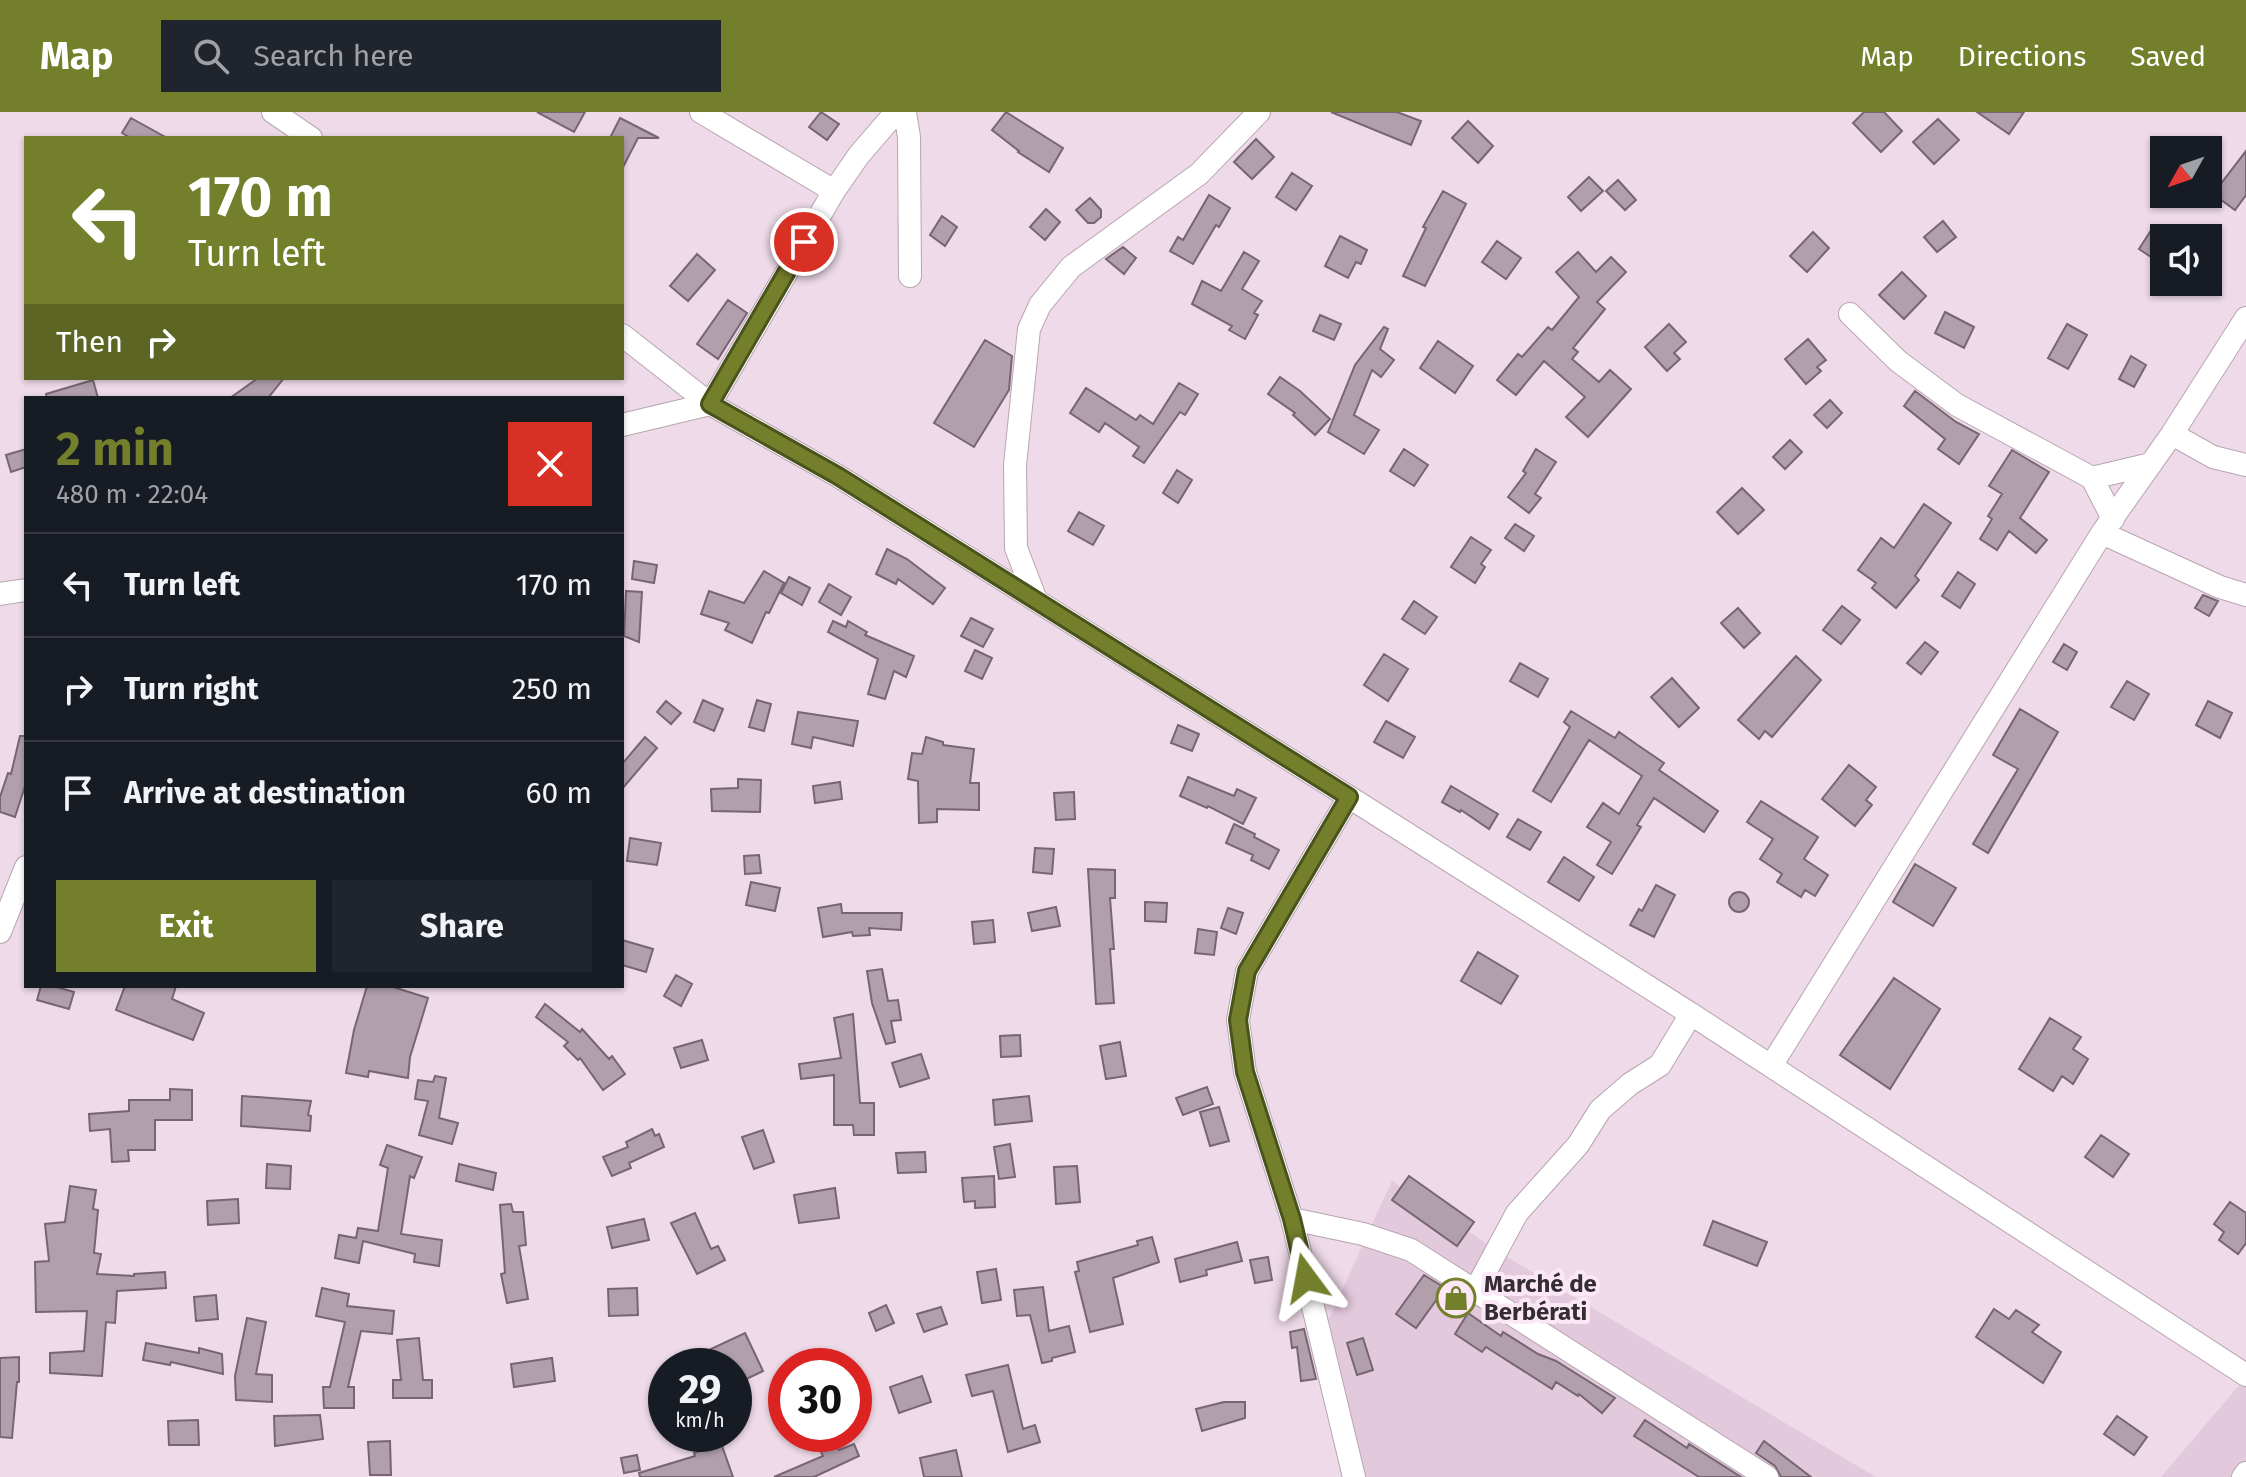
<!DOCTYPE html>
<html lang="en">
<head>
<meta charset="utf-8">
<style>
	body { margin:0; font-family:"Fira Sans",sans-serif; background:#20242c; color:#f1f3f6; height:100vh; display:flex; flex-direction:column; font-size:30px; white-space:nowrap }
	* { box-sizing:border-box; margin:0 }
	p { font-size:26px; color:#9ea1a6 }
	.icon { flex:none; width:44px; height:44px; fill:none; stroke:currentColor; stroke-width:2; stroke-linecap:round; stroke-linejoin:round }
	.map { position:relative; flex:1; overflow:hidden }
	.panel { position:absolute; left:24px; top:284px; width:600px; height:592px; display:flex; flex-direction:column; background:#171b24; border-radius:0px; box-shadow:0 2px 6px #0004 }
	.panel>* { flex:none }
	.top-card { position:absolute; left:24px; top:24px; width:600px; height:244px; border-radius:0px; box-shadow:0 2px 6px #0004; background:#747f2c; color:#fff; overflow:hidden }
	.needle { width:52px; rotate:230deg }
	.tools { position:absolute; left:2150px; top:24px; display:grid; gap:16px }
	.tools a { display:grid; place-items:center; width:72px; height:72px; border-radius:0px; background:#171b24; box-shadow:0 2px 6px #0004; font-size:40px }
	.speed { position:absolute; left:648px; top:1236px; display:flex; gap:16px; font-size:40px; font-weight:700; text-align:center }
	.speed>* { display:grid; place-content:center; width:104px; height:104px; border-radius:50%; background:#171b24; box-shadow:0 2px 6px #0004; line-height:1 }
	.speed small { font-size:20px; font-weight:400 }
	.speed .limit { border:12px solid #d22; background:#fff; color:#111 }
	.pin { position:absolute; display:grid; place-items:center; width:68px; height:68px; color:#fff; margin:-34px; border:4px solid #fff; border-radius:50%; box-shadow:0 2px 8px #0007 }
	.me { position:absolute; width:88px; margin:-44px; rotate:347deg; stroke-linejoin:round; filter:drop-shadow(0 0 6px #0008) }
	.turn { display:flex; align-items:center; gap:28px; height:168px; padding:0 32px; font-size:36px }
	.turn .icon { width:104px; height:104px; stroke-width:2.5 }
	.turn b { display:block; font-size:56px; line-height:68px }
	.then { display:flex; align-items:center; height:76px; padding:0 32px; background:#0003; gap:16px; font-size:30px }
	.round { display:grid; place-items:center; flex:none; width:84px; height:84px; border-radius:0px; background:#20242c }
	.headline { display:flex; align-items:center; justify-content:space-between; height:136px; padding:0 32px }
	h1 { font-size:48px; font-weight:700; line-height:60px; color:#747f2c }
	.cta { display:flex; gap:16px; margin-top:auto; padding:16px 32px }
	.cta a { flex:1; height:92px; border-radius:0px; background:#747f2c; color:#fff; font-size:32px; font-weight:700; line-height:92px; text-align:center }
	.cta a+a { background:#20242c; color:#f1f3f6 }
	ul { padding:0; list-style:none }
	li { display:flex; align-items:center; gap:24px; height:104px; padding:0 32px; border-top:2px solid #363941 }
	li div { flex:1 }
	li b { display:block; font-size:30px }
	li em { font-style:normal }
	header { display:flex; align-items:center; gap:48px; box-sizing:border-box; height:112px; padding:0 40px; background:#747f2c; color:#fff }
	header strong { font-size:38px }
	nav { display:flex; gap:44px; margin-inline-start:auto; font-size:28px }
	.search { width:560px; height:72px; background:#20242c; display:flex; align-items:center; gap:20px; box-sizing:border-box; padding:0 28px; border-radius:0px; color:#9ea1a6; font-size:30px }
	.map>svg:first-child { display:block }
	.built { fill:#e3c9dc }
	.building { fill:#b19fac; stroke:#776672; stroke-width:2 }
	.lines { fill:none; stroke-linecap:round; stroke-linejoin:round }
	.minor-casing { stroke:#b8a5b2; stroke-width:24 }
	.minor { stroke:#fff; stroke-width:22 }
	.route-casing { stroke:#4b531d; stroke-width:20 }
	.route { stroke:#747f2c; stroke-width:14 }
	.labels { text-anchor:middle; dominant-baseline:central; stroke-width:8; stroke-linejoin:round; paint-order:stroke }
	.poi-label { font-size:24px; font-weight:bold; fill:#342d32; stroke:#fbe7f5; text-anchor:start }
</style>
</head>
<body>
<header>
<strong>Map</strong>
<div class="search"><svg class="icon" aria-label="search" viewBox="0 0 24 24"><circle cx="10" cy="10" r="6"/><path d="M15 15l6 6"/></svg>Search here</div>
<nav><a>Map</a><a>Directions</a><a>Saved</a></nav>
</header>
<div class="map">
<svg width="2246" height="1365" viewBox="0 0 2246 1365">
	<rect width="100%" height="100%" fill="#eedae8"/>
	<path class="built" d="M1392,1069l118,78 366,218h-512l-43,-141z
		M2241,1271l5,3v91h-85z"/>
	<path class="building" d="M537,0h48l-11,20z
		M821,0l18,12 -12,16 -18,-13z
		M1006,0l57,36 -14,24 -31,-20 1,-1 -27,-21z
		M1331,0h66l24,9 -10,24z
		M1864,0h20l18,19 -21,21 -28,-29z
		M1977,0h47l-15,22z
		M131,6l36,20h-36l-9,-5z
		M620,6l39,20h-21l-16,31v-31h-12z
		M1938,7l21,21 -25,24 -21,-22z
		M1468,9l25,25 -15,17 -26,-25z
		M1256,27l18,18 -22,22 -18,-17z
		M2246,39v44l-11,15 -22,-16z
		M1292,61l20,13 -16,24 -20,-13z
		M1589,65l14,14 -22,20 -13,-14z
		M1618,68l18,20 -11,10 -19,-19z
		M1443,79l23,13 -41,82 -22,-10 23,-48 -3,-1z
		M1209,83l21,13 -11,19 -3,-2 -23,39 -23,-13 8,-14 5,3z
		M1090,86l11,12v7l-7,6h-6l-12,-13z
		M1046,97l14,13 -15,18 -15,-13z
		M942,104l15,11 -12,19 -15,-11z
		M1943,109l13,16 -19,15 -13,-15z
		M1813,120l16,16 -22,24 -17,-16z
		M2150,120l14,9v8l-7,12 -18,-12z
		M1340,124l27,14 -6,14 -5,-2 -8,16 -23,-12z
		M1497,129l24,17 -15,21 -24,-17z
		M1123,135l13,11 -12,16 -18,-15z
		M1244,140l15,9 -17,28 20,12 -8,12 4,2 -13,24 -16,-9 3,-4 -40,-22 10,-23 19,10z
		M1578,140l18,20 15,-15 15,15 -29,30 8,7 -32,39 5,4 -6,7 27,23 11,-12 21,19 -43,48 -22,-20 19,-20 -41,-36 -28,34 -19,-15 21,-26 4,3 26,-30 4,3 27,-33 -23,-25z
		M697,142l18,16 -27,31 -18,-15z
		M1902,160l24,24 -22,23 -25,-24z
		M728,188l19,13 -29,46 -21,-15z
		M1945,200l29,15 -10,21 -29,-15z
		M1320,203l21,9 -7,16 -21,-9z
		M1669,212l17,18 -12,11 6,6 -13,12 -22,-24z
		M2067,212l20,11 -19,34 -20,-11z
		M1384,215l4,2 -8,20 14,11 -13,17 -9,-7 -18,45 25,15 -15,24 -36,-22 27,-67z
		M1808,227l18,21 -9,7 4,4 -15,13 -21,-25z
		M985,228l27,16 -3,34 -35,57 -40,-24z
		M1438,229l35,25 -18,27 -35,-25z
		M2131,244l15,9 -12,22 -15,-8z
		M1280,265l20,14 30,28 -15,16 -22,-20 2,-2 -27,-19z
		M258,266h26l-16,20h-38z
		M93,268l5,18h-51l-1,-4z
		M1179,271l19,11 -13,21 -5,-3 -36,51 -11,-7 6,-9 -34,-24 -6,9 -29,-19 16,-25 50,32 4,-5 13,9z
		M1915,279l41,31 23,12 -20,30 -21,-15 7,-10 -41,-33z
		M1830,288l12,13 -15,15 -13,-13z
		M1790,328l12,12 -17,17 -12,-12z
		M26,337v18l-15,5 -5,-17z
		M1404,337l24,16 -14,21 -24,-15z
		M1536,337l20,13 -21,32 6,4 -12,15 -21,-16 18,-24 -3,-2z
		M2012,338l37,22 -29,46 27,22 -11,13 -27,-22 -12,19 -17,-11 12,-20 -4,-3 14,-22 -13,-8z
		M1177,358l15,10 -14,23 -15,-10z
		M1742,376l22,22 -26,24 -21,-22z
		M1924,392l27,19 -36,53 4,4 -23,28 -24,-20 4,-5 -18,-13 23,-32 13,10z
		M1079,400l25,14 -11,19 -25,-14z
		M1515,412l19,12 -10,15 -19,-13z
		M1471,425l20,13 -10,14 4,3 -10,16 -24,-16z
		M887,437l20,10 38,29 -12,16 -35,-25 -2,5 -20,-10z
		M634,449l23,4 -3,18 -22,-4z
		M764,459l20,12 -15,30 -3,-1 -14,31 -27,-13 4,-7 -28,-9 8,-23 35,12z
		M1958,460l17,12 -15,24 -18,-12z
		M789,465l21,11 -8,17 -21,-12z
		M829,472l22,13 -10,18 -22,-13z
		M626,479l16,1 -3,50 -15,-6z
		M2203,483l15,6 -9,15 -14,-8z
		M1414,489l23,16 -12,17 -23,-15z
		M1842,494l18,14 -19,24 -18,-14z
		M1738,496l22,25 -16,15 -23,-25z
		M971,506l22,11 -10,18 -22,-11z
		M833,509l13,6 2,-6 19,11 -2,3 49,21 -8,21 -12,-6 -9,28 -17,-5 10,-35 -50,-27z
		M1925,530l13,10 -17,22 -14,-11z
		M2064,532l13,8 -10,18 -14,-8z
		M975,538l17,8 -10,21 -17,-8z
		M1384,542l24,15 -20,32 -24,-16z
		M1796,544l25,24 -49,57 -7,-6 -6,8 -21,-19z
		M1520,551l28,16 -10,18 -28,-16z
		M1672,566l27,30 -20,19 -28,-30z
		M2127,569l22,13 -15,26 -23,-13z
		M703,588l20,9 -9,22 -20,-9z
		M757,588l14,4 -7,27 -15,-4z
		M666,589l15,12 -10,11 -14,-12z
		M2208,589l24,12 -12,25 -24,-13z
		M2020,597l38,23 -70,121 -15,-9 45,-75 -25,-14z
		M1571,599l44,27 4,-6 20,14 25,17 -5,7 59,41 -14,21 -50,-34 -17,27 4,2 -29,47 -15,-9 14,-23 -24,-15 16,-24 16,11 23,-38 -53,-36 -38,62 -18,-11 37,-64 -6,-5z
		M798,600l60,9 -5,25 -40,-9 -2,11 -19,-4z
		M1386,609l29,16 -12,21 -29,-16z
		M1178,613l21,9 -7,17 -21,-8z
		M20,624h6v47l-11,34 -15,-5v-15l8,-24 3,1z
		M645,625l12,11 -35,41v-25z
		M926,625l17,5v3l31,4 -4,34h9v27l-42,-1v13l-18,1 -1,-42 -10,-2 4,-26 10,1z
		M1849,653l27,22 -10,13 6,5 -17,21 -33,-27z
		M1188,665l46,19 3,-7 19,9 -13,26 -35,-18 -1,2 -27,-12z
		M738,667l23,1 -1,32 -48,-1 -1,-22 27,-1z
		M840,670l2,17 -27,4 -2,-17z
		M1451,674l47,28 -9,15 -28,-19 -1,2 -18,-10z
		M1074,680l1,27 -19,1 -2,-27z
		M1761,689l57,36 -14,22 24,16 -13,21 -10,-6 -4,7 -24,-15 5,-8 -22,-15 13,-20 -26,-17z
		M1518,707l23,13 -11,18 -23,-13z
		M1234,712l21,10 -1,3 25,13 -10,19 -18,-9 2,-5 -27,-12z
		M630,726l31,5 -4,22 -30,-4z
		M1035,736l19,1 -2,25 -19,-2z
		M759,743l2,18 -16,1 -1,-18z
		M1564,745l30,20 -15,24 -31,-19z
		M1915,752l41,24 -23,38 -40,-24z
		M1088,757l27,1v28h-5l4,51h-4l4,54 -18,1z
		M751,770l29,6 -5,23 -29,-6z
		M1656,773l19,10 -21,42 -24,-12 9,-16 3,2z
		M1729 790a10 10 0 1 1 20 0a10 10 0 1 1-20 0Z
		M1145,790l22,1 -1,19 -21,-1z
		M841,792l1,9h60l-1,17 -32,-2 1,7 -17,1 -1,-4 -29,5 -5,-29z
		M1056,795l4,19 -28,5 -4,-18z
		M1228,796l15,5 -7,21 -15,-6z
		M993,808l2,22 -21,2 -2,-22z
		M1198,817l19,3 -3,23 -19,-2z
		M622,828l31,9 -7,23 -24,-7z
		M1478,840l40,24 -17,28 -40,-23z
		M882,857l6,32 10,-1 3,20 -10,1 4,21 -9,2 -14,-41 -5,-32z
		M676,863l16,9 -11,22 -17,-10z
		M1894,866l46,31 -50,80 -50,-34z
		M41,874h12l21,6 -5,17 -32,-9z
		M125,874h51l-4,13 32,14 -11,27 -77,-30z
		M367,874h23l38,12 -18,59 -2,21 -39,-7 -1,6 -22,-4 8,-43z
		M545,892l35,28 2,-3 27,30 3,-3 13,18 -22,16 -23,-32 -2,2 -14,-14 4,-4 -32,-25z
		M853,902l7,89h14v32h-20l-1,-10h-19v-50l-33,4 -2,-15 42,-6 -7,-40z
		M2050,906l31,19 -8,12 15,10 -15,25 -11,-8 -9,15 -34,-22z
		M1020,923l1,21 -20,1 -1,-21z
		M702,928l6,20 -27,8 -7,-20z
		M1120,930l6,34 -20,3 -6,-33z
		M921,942l8,24 -29,9 -8,-24z
		M435,964l11,2 -7,40 19,5 -6,21 -33,-9 9,-34 -13,-2 3,-19 15,2z
		M1207,975l6,17 -30,11 -7,-17z
		M170,977l22,1v30h-37v30h-27l1,11 -17,1 -2,-33 -20,2 -1,-17 40,-3v-11h41z
		M242,984l69,5 -3,14 3,1 -1,15 -69,-5z
		M1029,984l3,25 -37,4 -2,-25z
		M1219,995l10,34 -19,5 -10,-34z
		M652,1017l3,7 4,-2 5,13 -35,16 2,5 -19,8 -9,-19 25,-10 -2,-5z
		M763,1018l11,32 -20,7 -12,-32z
		M2101,1023l28,19 -16,23 -28,-20z
		M1010,1032l5,33 -16,2 -5,-32z
		M387,1033l35,12 -8,21 -4,-2 -9,58 41,6 -3,26 -25,-4 1,-8 -52,-13 -4,22 -24,-5 4,-23 17,3 2,-10 20,3 10,-63 -8,-3z
		M925,1040l1,20 -28,1 -2,-20z
		M267,1052l24,2 -1,23 -24,-1z
		M459,1052l37,9 -3,17 -37,-9z
		M1077,1054l3,36 -24,2 -2,-37z
		M994,1064l1,31 -20,1v-7l-11,1 -2,-24z
		M1409,1064l65,46 -17,24 -65,-46z
		M70,1074l26,4 -3,19 5,1 -4,43 7,1 -4,20 37,2v-2l31,-2 1,16 -49,3 -2,32 -9,-1 -4,54 -52,-3v-20l34,-2 3,-40 -51,1 -1,-50 14,-1 -4,-37 20,-2z
		M835,1076l4,30 -40,5 -5,-28z
		M238,1087l1,24 -31,2 -1,-24z
		M2230,1090l16,11v30l-8,11 -19,-14 5,-8 -10,-8z
		M511,1092l2,8h10l3,33 -7,1 9,53 -21,4 -6,-29 4,-1 -5,-68z
		M695,1101l16,36 7,-3 7,14 -28,14 -26,-51z
		M644,1107l5,21 -37,8 -5,-21z
		M1713,1109l54,21 -10,24 -53,-21z
		M1152,1125l7,25 -46,16 10,46 -33,8 -15,-60 4,-1 -2,-9 61,-17 -1,-4z
		M1237,1130l5,19 -36,9 1,5 -27,7 -5,-23z
		M1268,1145l4,23 -17,3 -5,-23z
		M996,1157l5,31 -19,3 -5,-31z
		M1424,1163l21,13 -29,40 -20,-14z
		M1043,1175l6,44 20,-5 6,26 -23,6v3l-10,2 -12,-48 -13,1 -3,-26z
		M322,1176l27,6 -2,12 47,5 -2,23 -31,-3 -13,56h6v21h-30l-1,-21h7l15,-65 -29,-6z
		M637,1176l1,27 -29,1 -1,-27z
		M216,1183l2,24 -22,2 -2,-24z
		M886,1193l8,18 -18,8 -7,-18z
		M941,1195l6,17 -23,8 -7,-18z
		M1994,1197l15,10 7,-9 23,15 -7,7 29,20 -18,31 -67,-46z
		M1468,1201l33,23 2,-4 35,22 18,7 59,37 -13,15 -23,-19 -1,2 -22,-14 -4,7 -66,-42 -4,5 -27,-18z
		M247,1206l19,4 -10,52 16,1v27l-36,-2 -1,-24z
		M1304,1217l12,50 -15,2 -4,-34 -5,1 -2,-16z
		M745,1221l18,38 -29,14v-19h-14l-9,-17z
		M419,1226l4,42h9v18h-39v-18h8l-4,-40z
		M1363,1226l10,32 -16,5 -10,-32z
		M146,1231l53,10v-5l23,6 1,20 -52,-12 -1,3 -27,-5z
		M19,1245v25h-2l-5,56 -12,-1v-79z
		M552,1246l3,23 -41,6 -3,-23z
		M1008,1253l15,64 12,-4 5,17 -32,10 -15,-61 -21,5 -6,-21z
		M922,1264l9,26 -32,11 -9,-26z
		M1224,1290h21v16l-43,13 -6,-22z
		M320,1303l3,24 -48,7 -1,-30z
		M2117,1304l30,21 -13,18 -30,-21z
		M198,1308l1,25h-30l-1,-24z
		M1645,1308l42,28 2,-4 52,33h-42l-65,-41z
		M390,1329l1,34h-21l-2,-33z
		M1764,1329l47,36h-30l-6,-11 -19,-13z
		M721,1331l12,34h-93l-1,-4 56,-17 -1,-3z
		M854,1332l5,12 -45,21h-40l49,-21 -2,-4 15,-7 3,5z
		M956,1338l6,27h-38l-4,-19z
		M637,1343l3,15 -16,3 -3,-15z"/>
	<g class="lines">
		<defs>
			<path id="minor" d="M273,0l38,26
				M701,0l133,79
				M905,0l4,25 1,139
				M1850,202l48,47 59,44 135,73 21,41
				M622,223l88,69 128,72 511,321 342,217 555,361
				M622,313l88,-21 124,-213 25,-36 37,-43
				M2172,322l41,23 33,8
				M2092,366l59,-14
				M2102,421l118,54 26,8
				M0,482l26,-4
				M1036,488l-20,-52 -1,-83 14,-136 11,-24 31,-38 128,-93 60,-62
				M1349,685l-102,174 -9,49 7,52 47,147 62,258
				M0,820l26,-65
				M1771,954l331,-533 70,-99 74,-116
				M1292,1107l71,15 48,16 356,227
				M1475,1179l42,-78 61,-68 22,-35 30,-26 30,-19 31,-51
				M2243,1365l3,-4"/>
		</defs>
		<use href="#minor" class="minor-casing"/>
		<use href="#minor" class="minor"/>
	</g>
	<g class="lines">
		<defs>
			<path id="route" d="M804,130l-94,162 128,72 511,321 -102,174 -9,49 7,52 47,147 14,59"/>
		</defs>
		<use href="#route" class="route-casing"/>
		<use href="#route" class="route"/>
	</g>
	<defs>
		<symbol id="shop-ring" viewBox="-11 -11 22 22"><circle r="9.5" fill="#fbe7f5" stroke="#747f2c" stroke-width="1.5"/><path d="M-5-2.5h2.3a2.7 3.5 0 0 1 5.4 0H5L5.5 6h-11ZM-1.5-2.5h3a1.5 2.3 0 0 0-3 0Z" fill="#747f2c"/></symbol>
	</defs>
	<g fill-rule="evenodd">
		<use href="#shop-ring" x="1434" y="1164" width="44" height="44"/>
	</g>
	<g class="labels">
		<g class="poi-label">
			<text x="1484" y="1172">Marché de<tspan x="1484" dy="28">Berbérati</tspan></text>
		</g>
	</g>
</svg>
<div class="tools">
<a><svg class="needle" viewBox="-14 -14 28 28"><path d="M0-13l5 13h-10z" fill="#e53935"/><path d="M0 13l5-13h-10z" fill="#9ea1a6"/></svg></a>
<a><svg class="icon" aria-label="sound" viewBox="0 0 24 24"><path d="M4 9h4l5-4v14l-5-4H4zM17 9q2 3 0 6"/></svg></a>
</div>
<div class="speed"><div>29<small>km/h</small></div><div class="limit">30</div></div>
<div class="pin" style="left:804px;top:130px;background:#d93025"><svg class="icon" aria-label="arrive" viewBox="0 0 24 24"><path d="M6 21V4h12l-3 4 3 4H6"/></svg></div>
<svg class="me" style="left:1306px;top:1166px" viewBox="-20 -20 40 40"><path d="M0-17L14 15 0 8-14 15z" fill="#747f2c" stroke="#fff" stroke-width="4"/></svg>
<div class="top-card">
<div class="turn"><svg class="icon" aria-label="left" viewBox="0 0 24 24"><path d="M17 20v-9H6M10 6l-5 5 5 5"/></svg><div><b>170 m</b>Turn left</div></div>
<div class="then">Then<svg class="icon" aria-label="right" viewBox="0 0 24 24"><path d="M7 20v-9h11M14 6l5 5-5 5"/></svg></div>
</div>
<section class="panel">
<div class="headline"><div><h1>2 min</h1><p>480 m · 22:04</p></div><a class="round" style="background:#d93025;color:#fff"><svg class="icon" aria-label="close" viewBox="0 0 24 24"><path d="M6 6l12 12M18 6L6 18"/></svg></a></div>
<ul>
<li><svg class="icon" aria-label="left" viewBox="0 0 24 24"><path d="M17 20v-9H6M10 6l-5 5 5 5"/></svg><div><b>Turn left</b></div><em>170 m</em></li>
<li><svg class="icon" aria-label="right" viewBox="0 0 24 24"><path d="M7 20v-9h11M14 6l5 5-5 5"/></svg><div><b>Turn right</b></div><em>250 m</em></li>
<li><svg class="icon" aria-label="arrive" viewBox="0 0 24 24"><path d="M6 21V4h12l-3 4 3 4H6"/></svg><div><b>Arrive at destination</b></div><em>60 m</em></li>
</ul>
<div class="cta"><a>Exit</a><a>Share</a></div>
</section>
</div>
</body>
</html>
